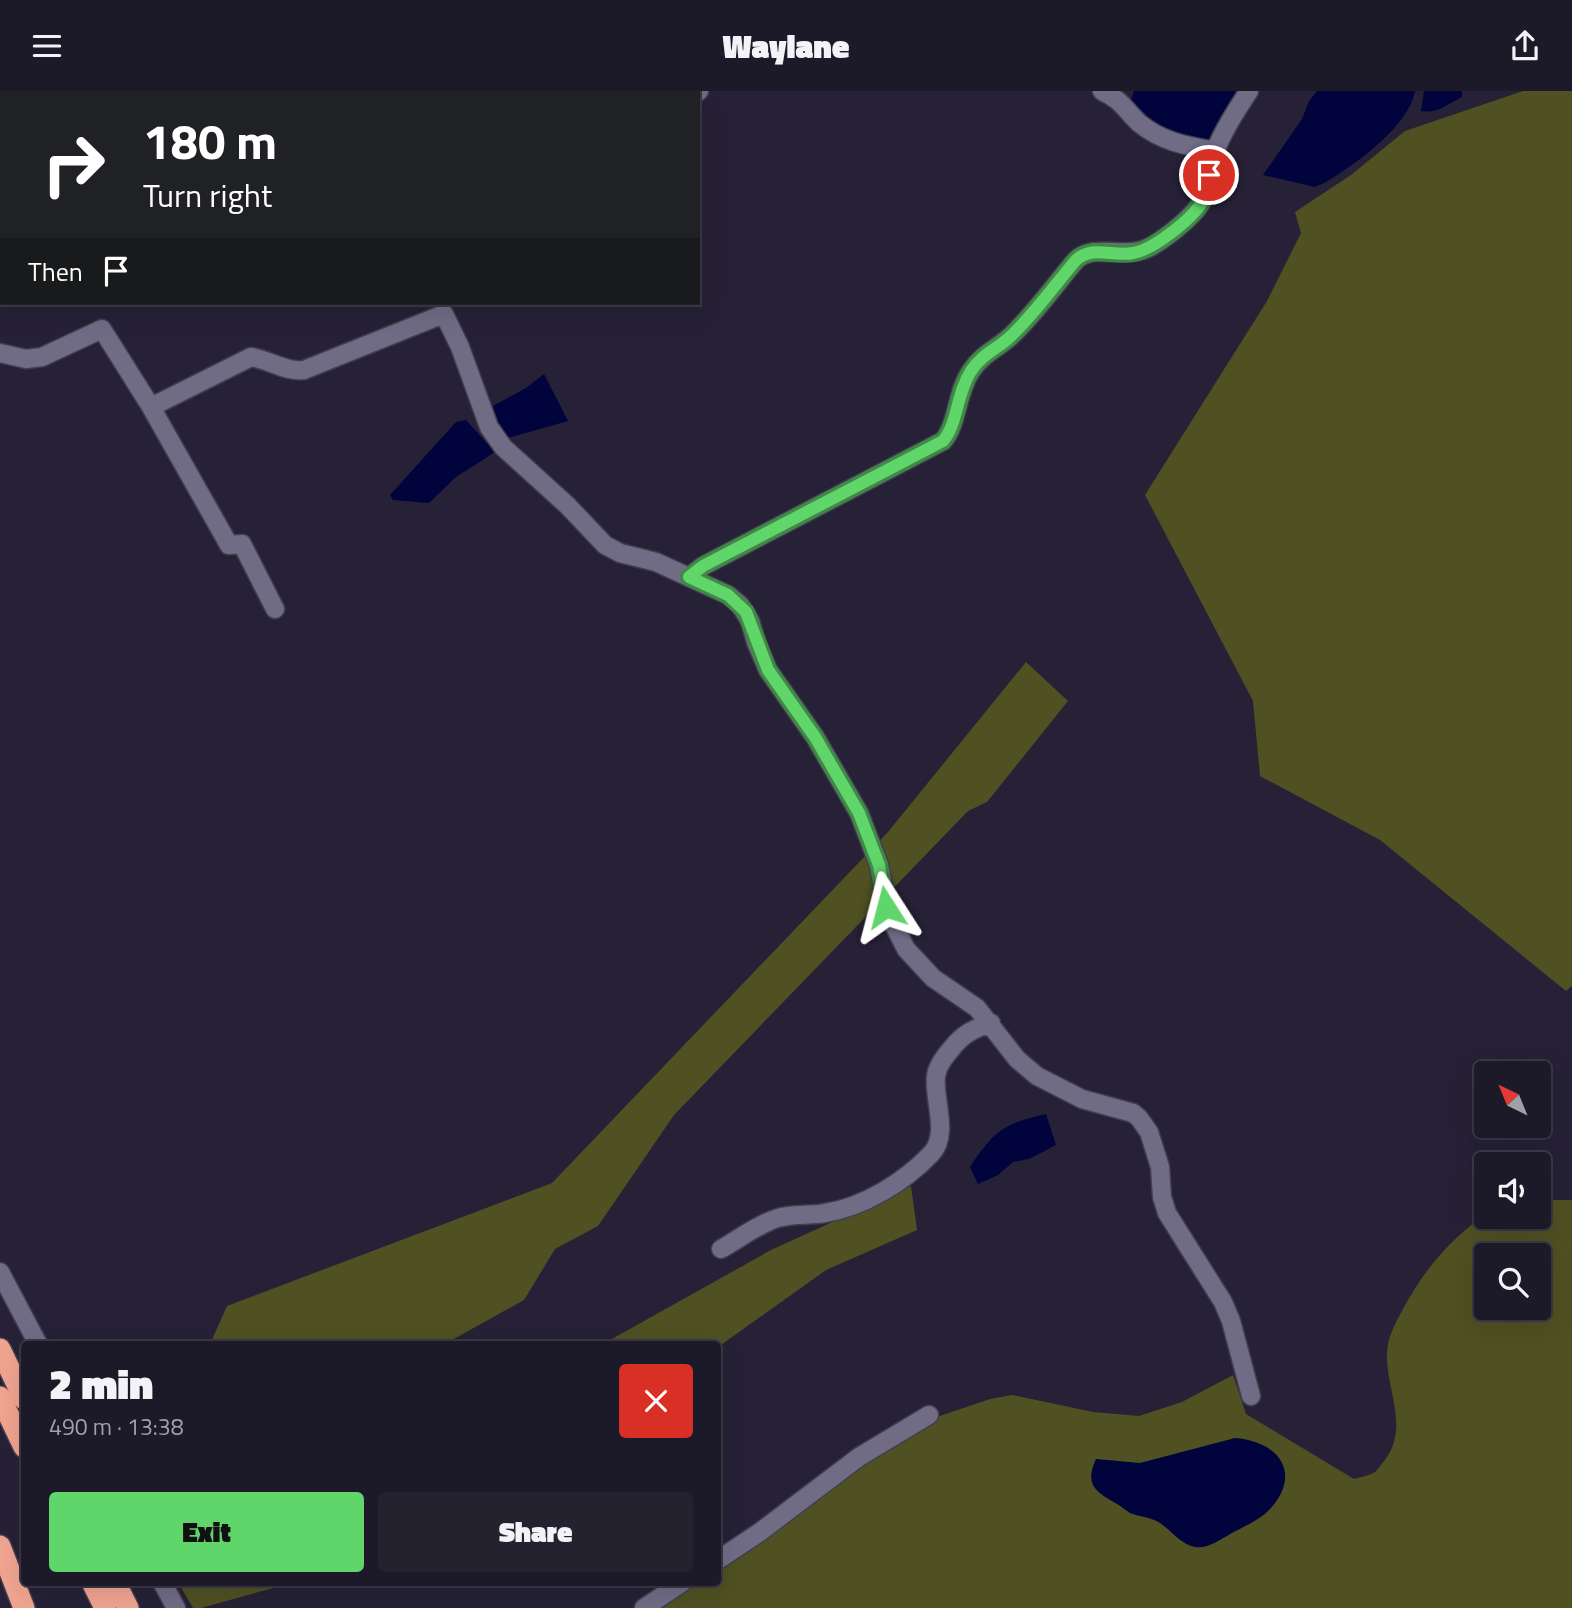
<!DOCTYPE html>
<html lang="en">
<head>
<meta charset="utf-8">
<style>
	body { margin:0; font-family:"Titillium Web",sans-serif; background:#252230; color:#f1f3f6; height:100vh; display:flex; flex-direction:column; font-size:26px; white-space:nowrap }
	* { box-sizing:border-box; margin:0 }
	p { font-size:23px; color:#a0a0a8 }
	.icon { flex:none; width:38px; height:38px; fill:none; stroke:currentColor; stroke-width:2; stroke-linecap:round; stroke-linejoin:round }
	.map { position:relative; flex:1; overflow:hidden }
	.panel { position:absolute; left:21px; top:1250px; width:700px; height:245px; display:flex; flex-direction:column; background:#1c1928; border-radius:7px; box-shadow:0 7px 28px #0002,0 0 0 2px #3a3845 }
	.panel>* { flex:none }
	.banner { position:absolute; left:0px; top:0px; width:700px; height:214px; box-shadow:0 7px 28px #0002,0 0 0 2px #3a3845; background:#202124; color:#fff; overflow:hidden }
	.needle { width:46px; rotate:317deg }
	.buttons { position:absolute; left:1474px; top:970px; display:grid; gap:14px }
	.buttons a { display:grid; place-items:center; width:77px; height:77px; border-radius:7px; background:#1c1928; box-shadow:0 7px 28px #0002,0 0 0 2px #3a3845; font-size:35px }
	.pin { position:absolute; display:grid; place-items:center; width:60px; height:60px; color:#fff; margin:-30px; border:4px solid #fff; border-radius:50%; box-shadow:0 2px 7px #0007 }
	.me { position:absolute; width:77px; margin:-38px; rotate:351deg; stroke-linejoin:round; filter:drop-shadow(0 0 5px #0008) }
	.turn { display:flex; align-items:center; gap:24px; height:147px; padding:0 28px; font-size:32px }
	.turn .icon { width:91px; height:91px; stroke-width:2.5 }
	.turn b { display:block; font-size:49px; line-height:60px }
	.then { display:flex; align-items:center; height:66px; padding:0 28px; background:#0003; gap:14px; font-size:26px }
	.round { display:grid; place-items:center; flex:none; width:74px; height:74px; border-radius:7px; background:#252230 }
	.headline { display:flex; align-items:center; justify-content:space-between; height:119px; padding:0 28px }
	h1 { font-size:42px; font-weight:800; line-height:52px }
	.action { display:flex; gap:14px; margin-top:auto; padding:14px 28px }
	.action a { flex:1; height:80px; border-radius:7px; background:#60d56a; color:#111; font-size:28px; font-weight:800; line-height:80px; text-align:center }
	.action a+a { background:#252230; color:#f1f3f6 }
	header { display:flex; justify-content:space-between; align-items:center; height:91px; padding:0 28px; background:#1c1928; font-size:32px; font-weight:800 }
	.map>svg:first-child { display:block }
	.green { fill:#4f5123; fill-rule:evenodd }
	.water { fill:#00033c }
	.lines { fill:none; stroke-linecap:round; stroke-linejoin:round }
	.minor-casing { stroke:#423e50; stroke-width:21 }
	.highway-casing { stroke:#423e50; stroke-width:24 }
	.minor { stroke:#716c86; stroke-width:18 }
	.highway { stroke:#f1a591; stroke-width:21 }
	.route-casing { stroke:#3e8a45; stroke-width:18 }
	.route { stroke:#60d56a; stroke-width:12 }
</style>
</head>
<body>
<header><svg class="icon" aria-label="menu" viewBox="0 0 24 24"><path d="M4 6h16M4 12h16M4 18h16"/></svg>Waylane<svg class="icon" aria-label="share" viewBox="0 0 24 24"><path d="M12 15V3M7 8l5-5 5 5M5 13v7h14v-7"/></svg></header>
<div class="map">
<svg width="1572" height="1517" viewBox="0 0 1572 1517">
	<rect width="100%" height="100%" fill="#262136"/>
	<path class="green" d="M1523,0h49v895l-6,5 -186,-151 -120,-64 -7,-75 -108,-206 122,-194 34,-68 -6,-21 56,-37 54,-44z
		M1026,571l42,39 -81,101 -19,9 -294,304 -76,111 -43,23 -31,51 -72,40 2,4h-244l17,-38 325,-123 336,-351z
		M911,1095l6,44 -91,40 -108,77v-3h-115l168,-94z
		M1538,1109h34v408h-921l40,-26h27v-17l144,-104 69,-42 59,-20 22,-4 81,17 46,4 43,-14 51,-27 13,39 108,65c6,-2 15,-3 21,-7 3,-2 7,-9 10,-12 27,-37 -4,-77 3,-116 3,-13 9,-24 15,-35 20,-37 43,-65 76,-90l7,-4 52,1zM1486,1164h52v52h-52z
		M178,1491h117l-94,26h-8z"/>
	<path class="water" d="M1134,0h102l-16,41 -15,9 -41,-8 -32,-27 -1,-6z
		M1317,0h98c-6,35 -60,74 -89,91l-11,5 -52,-12 39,-56 7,-18z
		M1424,0h38v6c-14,7 -25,17 -41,14z
		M544,283l24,47 -60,17 -10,-11 -5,-21 33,-18z
		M466,329l29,32 -39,25 -27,26 -36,-3 -3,-5 66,-73z
		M1046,1023l10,31 -27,14 -16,3 -15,13 -20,9 -8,-17c25,-37 33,-43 76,-53z
		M1235,1347c43,3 68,35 35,71 -10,11 -27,18 -40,25 -10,6 -23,15 -35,13 -15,-3 -23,-16 -35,-24 -9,-6 -20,-6 -30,-10 -5,-3 -9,-7 -13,-9 -21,-12 -33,-19 -21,-45l44,4z"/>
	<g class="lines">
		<defs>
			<path id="minor" d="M329,0l1,2
				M1102,0c21,10 22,18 37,32 23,19 48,23 76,28
				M696,2l3,-2
				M0,262l26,6 16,-2 60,-28 49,78 78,138 13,-1 33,65
				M151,316l100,-50c19,3 34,15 53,13l140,-56 16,33 29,80 14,20 65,59 37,39 15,8 36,9 72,33 12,10 10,16 6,21 12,28 47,67 44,76 20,52 10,50 17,34 27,29 44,30 40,51 20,17 45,23 51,14 6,5 10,14 11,35 2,30 5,16 56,89 8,19 20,75
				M689,486l14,-11 240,-125c15,-17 13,-48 28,-70 13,-19 26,-22 41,-36 23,-22 43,-50 64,-75 20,-18 49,1 76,-14 15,-9 44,-31 51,-47 7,-15 7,-32 12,-47 7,-20 22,-43 34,-61
				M721,1158c18,-10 37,-25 57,-31 15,-5 32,-2 47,-5 39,-6 79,-31 106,-59 19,-20 2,-54 5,-78 1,-10 9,-20 16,-28 11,-14 21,-19 39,-25
				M0,1181l38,72
				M718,1469l42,-28 99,-75 70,-42
				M162,1491l14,26
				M644,1517l39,-26"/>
			<path id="highway" d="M0,1258l24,50
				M0,1306l24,50
				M0,1455l24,62
				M92,1491l13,26
				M115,1491l13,26"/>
		</defs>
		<use href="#minor" class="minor-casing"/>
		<use href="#highway" class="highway-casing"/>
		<use href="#minor" class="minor"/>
		<use href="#highway" class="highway"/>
	</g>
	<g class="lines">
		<defs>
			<path id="route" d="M886,816l-7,-42 -20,-52 -44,-76 -47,-67 -22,-58 -18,-17 -39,-18 14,-11 240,-125c15,-17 13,-47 28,-70 14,-20 26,-21 41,-36 23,-22 43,-50 64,-75 17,-15 37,-3 57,-7 20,-3 59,-34 69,-51 4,-8 5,-18 7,-27"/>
		</defs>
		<use href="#route" class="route-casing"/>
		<use href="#route" class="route"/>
	</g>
</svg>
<div class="buttons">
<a><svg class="needle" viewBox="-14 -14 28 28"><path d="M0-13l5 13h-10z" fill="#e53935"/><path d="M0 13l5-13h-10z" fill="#a0a0a8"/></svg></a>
<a><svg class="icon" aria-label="sound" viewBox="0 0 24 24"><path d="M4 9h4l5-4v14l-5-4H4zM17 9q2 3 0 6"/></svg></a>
<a><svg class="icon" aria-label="search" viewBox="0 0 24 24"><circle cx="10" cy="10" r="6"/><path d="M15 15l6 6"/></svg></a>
</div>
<div class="pin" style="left:1209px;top:84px;background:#d93025"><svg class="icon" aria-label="arrive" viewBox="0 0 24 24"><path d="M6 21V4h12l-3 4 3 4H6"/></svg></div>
<svg class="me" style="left:886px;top:816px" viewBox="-20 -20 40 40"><path d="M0-17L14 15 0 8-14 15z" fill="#60d56a" stroke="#fff" stroke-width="4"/></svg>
<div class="banner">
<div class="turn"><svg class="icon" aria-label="right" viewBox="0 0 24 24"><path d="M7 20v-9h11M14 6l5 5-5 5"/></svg><div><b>180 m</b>Turn right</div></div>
<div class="then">Then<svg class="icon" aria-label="arrive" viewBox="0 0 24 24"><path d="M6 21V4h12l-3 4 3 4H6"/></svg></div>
</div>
<section class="panel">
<div class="headline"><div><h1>2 min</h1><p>490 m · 13:38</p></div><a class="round" style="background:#d93025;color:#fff"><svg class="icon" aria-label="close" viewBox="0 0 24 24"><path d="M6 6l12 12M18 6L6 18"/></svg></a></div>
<div class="action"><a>Exit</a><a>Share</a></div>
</section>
</div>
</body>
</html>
